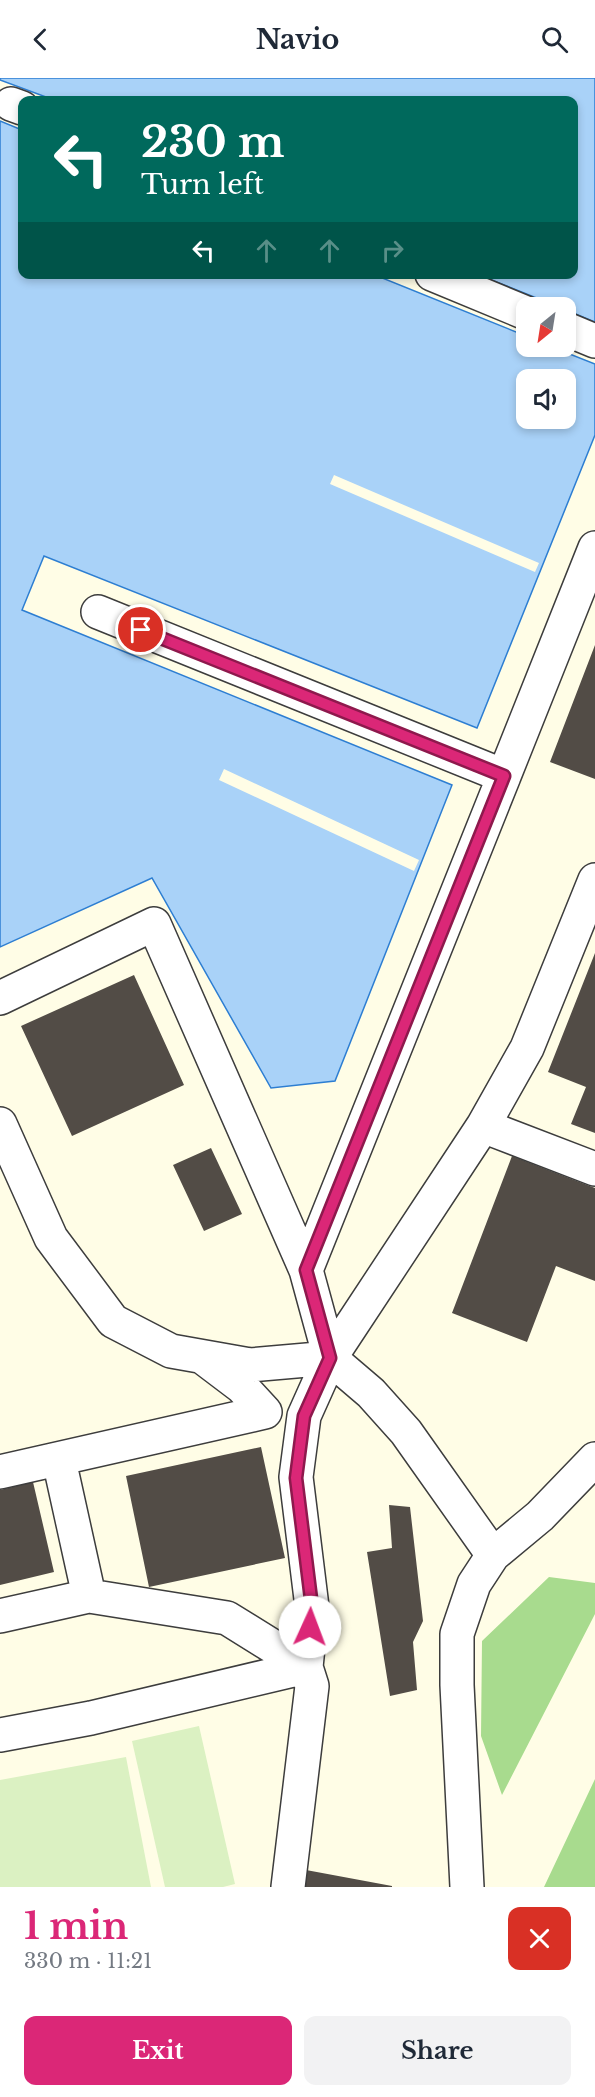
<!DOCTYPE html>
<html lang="en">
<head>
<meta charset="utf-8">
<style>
	body { margin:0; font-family:"Libre Baskerville",serif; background:#f2f2f3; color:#1f2937; height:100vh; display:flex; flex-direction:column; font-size:22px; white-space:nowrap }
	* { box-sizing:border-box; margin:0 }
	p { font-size:20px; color:#747a83 }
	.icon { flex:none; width:33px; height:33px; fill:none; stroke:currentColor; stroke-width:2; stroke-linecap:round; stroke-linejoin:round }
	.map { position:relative; height:1809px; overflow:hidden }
	.side { display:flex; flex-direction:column; background:#fff; flex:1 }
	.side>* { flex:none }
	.guide { position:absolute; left:18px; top:18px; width:560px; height:183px; border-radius:12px; box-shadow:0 3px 9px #0003; background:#00695c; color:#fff; overflow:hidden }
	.needle { width:39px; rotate:210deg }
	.buttons { position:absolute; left:516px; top:219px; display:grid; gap:12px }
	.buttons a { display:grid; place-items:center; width:60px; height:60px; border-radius:12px; background:#fff; box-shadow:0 3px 9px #0003; font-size:30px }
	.pin { position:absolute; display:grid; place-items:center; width:51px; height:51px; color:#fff; margin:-26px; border:3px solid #fff; border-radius:50%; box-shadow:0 2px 6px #0007 }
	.me { position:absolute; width:66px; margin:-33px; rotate:2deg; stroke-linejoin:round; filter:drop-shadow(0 0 4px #0008) }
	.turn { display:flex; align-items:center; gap:21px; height:126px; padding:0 24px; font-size:27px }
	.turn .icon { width:78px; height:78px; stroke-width:2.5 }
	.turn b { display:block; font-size:42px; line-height:51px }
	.lanes { display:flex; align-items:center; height:57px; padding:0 24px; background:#0003; justify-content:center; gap:30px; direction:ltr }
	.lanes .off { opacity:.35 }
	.round { display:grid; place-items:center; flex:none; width:63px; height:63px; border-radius:12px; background:#f2f2f3 }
	.overview { display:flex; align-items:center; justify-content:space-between; height:102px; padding:0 24px }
	h1 { font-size:36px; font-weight:700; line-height:45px; color:#db2777 }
	.primary-button { display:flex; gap:12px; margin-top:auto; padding:12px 24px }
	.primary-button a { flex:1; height:69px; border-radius:12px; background:#db2777; color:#fff; font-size:24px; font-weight:700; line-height:69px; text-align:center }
	.primary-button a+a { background:#f2f2f3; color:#1f2937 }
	header { display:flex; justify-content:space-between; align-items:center; height:78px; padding:0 24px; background:#fff; font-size:27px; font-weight:700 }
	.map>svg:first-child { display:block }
	.forest { fill:#a8db8e }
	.pitch { fill:#dbf1c2 }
	.water { fill:#a9d2f8; stroke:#2d7ed2; stroke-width:1.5; fill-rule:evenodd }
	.pier { fill:#fffde6 }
	.building { fill:#524c46 }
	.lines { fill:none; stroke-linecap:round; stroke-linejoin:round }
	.minor-casing { stroke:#3d3d3d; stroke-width:36 }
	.minor { stroke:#fff; stroke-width:33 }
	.route-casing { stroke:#8e194d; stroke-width:15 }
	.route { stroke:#db2777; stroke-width:10 }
</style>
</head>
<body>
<header><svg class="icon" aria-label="back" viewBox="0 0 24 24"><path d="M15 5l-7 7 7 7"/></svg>Navio<svg class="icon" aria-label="search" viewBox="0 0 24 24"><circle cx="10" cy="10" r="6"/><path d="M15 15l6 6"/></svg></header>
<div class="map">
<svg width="595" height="1809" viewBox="0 0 595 1809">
	<rect width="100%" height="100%" fill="#fffde6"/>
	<path class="forest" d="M549,1499l46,6v31l-93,181 -21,-59 1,-95z
		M595,1701v108h-51z"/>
	<path class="pitch" d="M199,1648l36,158 -12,3h-58l-33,-146z
		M126,1679l25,130h-151v-107z"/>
	<path class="water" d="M0,0h595v244l-29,-12v-2l-7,-1 -80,-32 94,-1v-174h-519l-54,-20z
		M0,43l22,9v144l353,1 151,61v10l26,1 43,17v71l-118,293 -433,-172 -22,54 430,175 -117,296 -64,7 -119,-210 -152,69zM526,302h40v38h-40z"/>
	<path class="pier" d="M334,397l205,88 -4,9 -205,-88z
		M224,691l195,91 -5,11 -195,-91z"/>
	<path class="building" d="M595,567v134l-45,-17z
		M595,875v180l-24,-9 15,-37 -38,-15z
		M134,897l50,110 -112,51 -51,-110z
		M211,1070l31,66 -38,17 -31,-66z
		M512,1078l83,32v93l-39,-15 -29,76 -75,-29z
		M261,1369l24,111 -136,29 -23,-111z
		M33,1404l21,90 -54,13v-95z
		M389,1427l21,2 13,114 -10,21 4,48 -27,6 -23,-144 25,-4z
		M306,1792l86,16v1h-89z"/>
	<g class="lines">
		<defs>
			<path id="minor" d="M11,26l11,4
				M432,196l94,39
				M566,251l29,12
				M98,534l406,164 -198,494 24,88 41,35 35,39 87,123
				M504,698l91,-228
				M0,920l154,-74 152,346
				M0,1046l51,114 62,83 58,30 79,14 80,-7
				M483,1048l44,-78 68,-168
				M0,1394l265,-60 -23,-25 -37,-28
				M89,1518l138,22 79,49 6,-60 -16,-130 8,-61 26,-58 153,-232 112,43
				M0,1538l89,-20 -30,-136
				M0,1657l91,-17 215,-51 6,19 -24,201
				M467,1809l-10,-202v-51l17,-50 19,-29 47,-39 55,-57"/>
		</defs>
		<use href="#minor" class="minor-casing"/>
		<use href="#minor" class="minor"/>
	</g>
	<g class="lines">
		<defs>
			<path id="route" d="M141,552l363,146 -198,494 24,88 -26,58 -8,62 16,129 -2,20"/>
		</defs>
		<use href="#route" class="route-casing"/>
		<use href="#route" class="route"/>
	</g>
</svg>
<div class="buttons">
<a><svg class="needle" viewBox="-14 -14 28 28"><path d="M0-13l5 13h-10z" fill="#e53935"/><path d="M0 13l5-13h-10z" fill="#747a83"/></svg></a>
<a><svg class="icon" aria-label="sound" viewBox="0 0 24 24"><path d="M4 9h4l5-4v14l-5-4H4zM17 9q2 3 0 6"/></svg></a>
</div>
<div class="pin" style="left:141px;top:552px;background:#d93025"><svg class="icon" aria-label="arrive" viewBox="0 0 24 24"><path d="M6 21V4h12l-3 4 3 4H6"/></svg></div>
<svg class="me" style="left:310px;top:1549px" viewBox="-20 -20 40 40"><circle r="19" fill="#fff"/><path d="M0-13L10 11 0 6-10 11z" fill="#db2777"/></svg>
<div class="guide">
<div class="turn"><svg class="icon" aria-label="left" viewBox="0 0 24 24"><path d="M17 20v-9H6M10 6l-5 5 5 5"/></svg><div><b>230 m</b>Turn left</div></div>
<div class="lanes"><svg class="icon" aria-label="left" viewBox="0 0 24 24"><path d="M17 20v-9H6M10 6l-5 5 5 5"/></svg><svg class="icon off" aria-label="ahead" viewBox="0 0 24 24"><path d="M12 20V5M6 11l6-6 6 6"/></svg><svg class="icon off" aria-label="ahead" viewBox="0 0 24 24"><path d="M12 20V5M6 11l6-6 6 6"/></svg><svg class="icon off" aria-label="right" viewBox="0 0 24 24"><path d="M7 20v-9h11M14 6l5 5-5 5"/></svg></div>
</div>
</div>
<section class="side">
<div class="overview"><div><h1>1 min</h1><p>330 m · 11:21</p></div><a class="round" style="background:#d93025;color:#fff"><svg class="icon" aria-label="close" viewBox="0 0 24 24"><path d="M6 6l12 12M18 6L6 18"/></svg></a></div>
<div class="primary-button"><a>Exit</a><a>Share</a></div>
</section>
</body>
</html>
